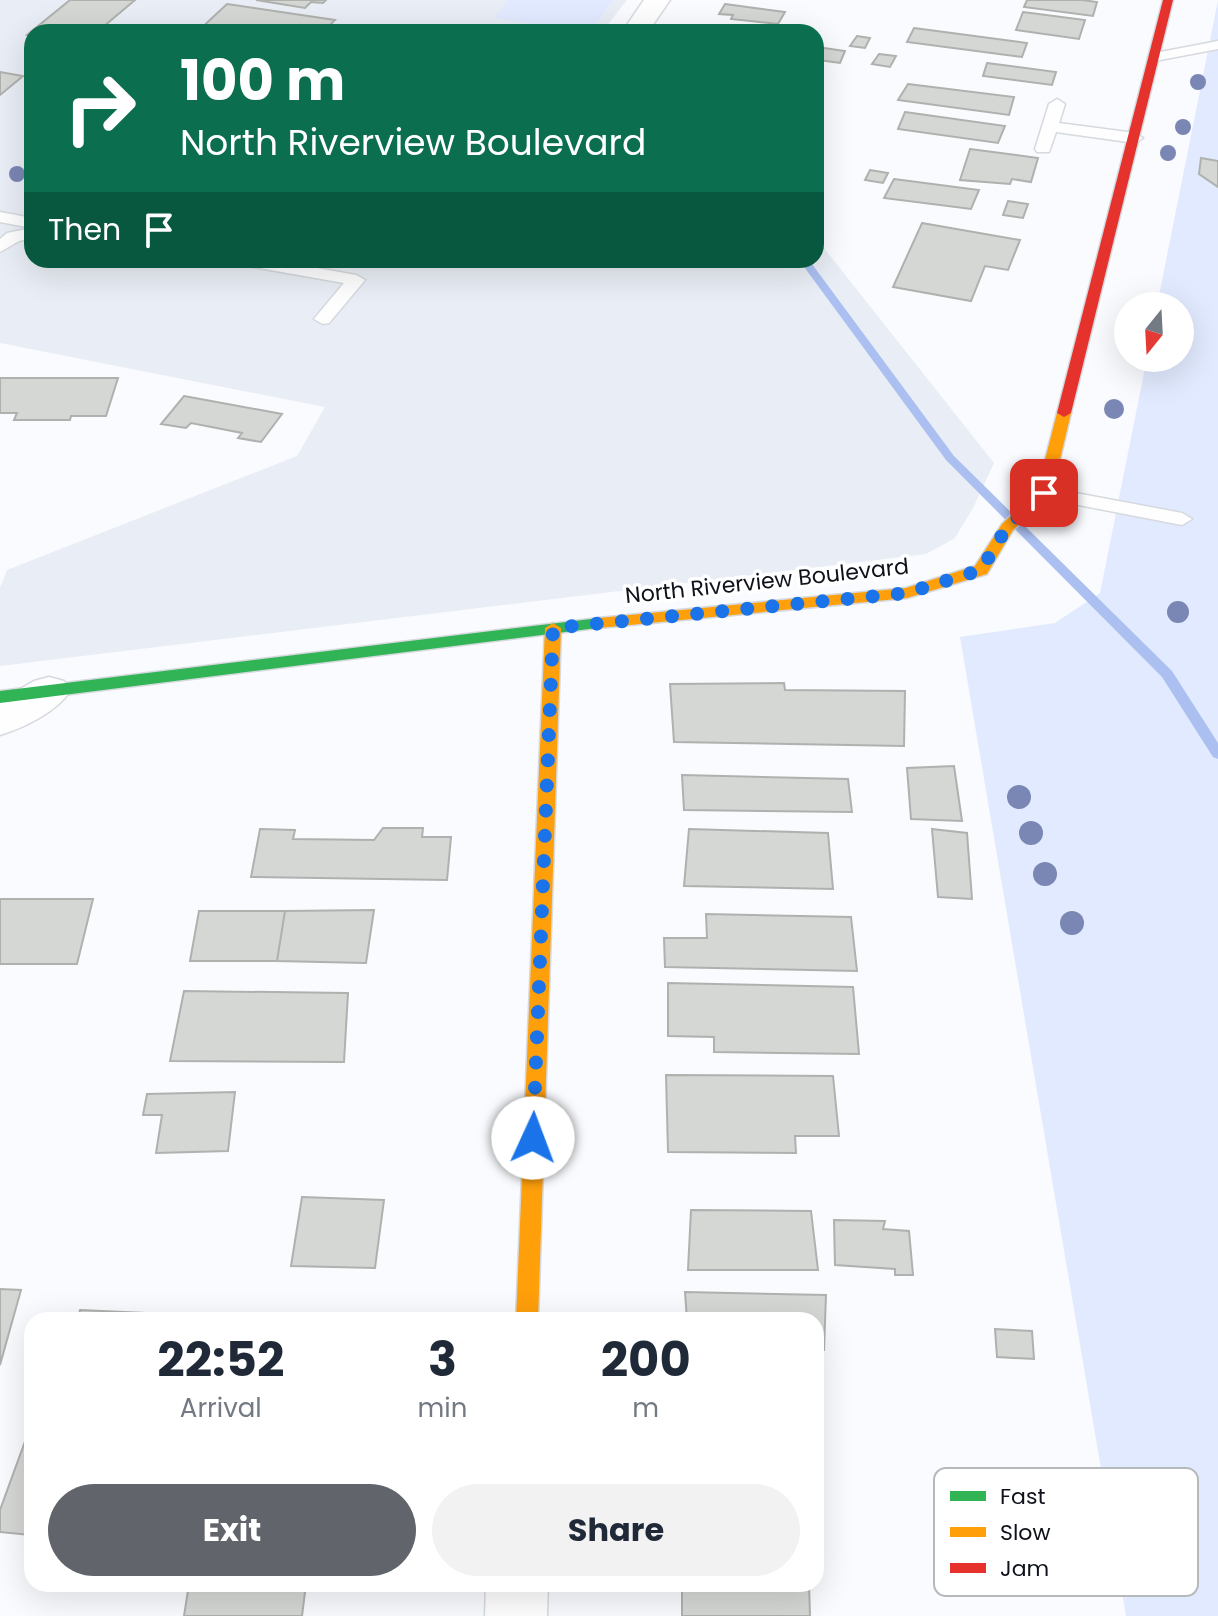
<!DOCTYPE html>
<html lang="en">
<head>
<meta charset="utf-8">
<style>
	body { margin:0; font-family:Poppins,sans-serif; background:#f2f2f3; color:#1f2937; height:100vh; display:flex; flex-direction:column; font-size:30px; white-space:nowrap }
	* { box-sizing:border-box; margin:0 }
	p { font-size:26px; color:#747a83 }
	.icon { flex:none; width:44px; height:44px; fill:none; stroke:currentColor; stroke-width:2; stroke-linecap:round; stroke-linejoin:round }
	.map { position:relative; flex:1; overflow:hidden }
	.panel { position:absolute; left:24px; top:1312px; width:800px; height:280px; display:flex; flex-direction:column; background:#fff; border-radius:24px; box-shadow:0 8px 32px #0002 }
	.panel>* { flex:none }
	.top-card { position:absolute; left:24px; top:24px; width:800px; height:244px; border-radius:24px; box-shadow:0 8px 32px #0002; background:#0b6e4f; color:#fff; overflow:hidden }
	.needle { width:52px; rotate:198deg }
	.fabs { position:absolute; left:1114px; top:292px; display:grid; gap:16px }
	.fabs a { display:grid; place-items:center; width:80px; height:80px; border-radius:50%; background:#fff; box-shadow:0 8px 32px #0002; font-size:40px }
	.pin { position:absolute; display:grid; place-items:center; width:68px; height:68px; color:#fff; margin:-34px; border-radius:16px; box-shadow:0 4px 12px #0006 }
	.me { position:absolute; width:88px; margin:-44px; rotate:2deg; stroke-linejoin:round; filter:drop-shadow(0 0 6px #0008) }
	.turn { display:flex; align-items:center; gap:28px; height:168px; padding:0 24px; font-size:36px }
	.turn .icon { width:104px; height:104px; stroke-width:2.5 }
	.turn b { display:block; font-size:56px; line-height:68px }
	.then { display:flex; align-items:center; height:76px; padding:0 24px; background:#0003; gap:16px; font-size:30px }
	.eta { display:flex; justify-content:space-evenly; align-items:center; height:136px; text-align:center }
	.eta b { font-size:48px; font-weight:700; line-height:56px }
	.primary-button { display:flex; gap:16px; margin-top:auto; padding:16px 24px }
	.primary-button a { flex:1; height:92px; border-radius:48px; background:#61646a; color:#fff; font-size:32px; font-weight:700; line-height:92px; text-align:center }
	.primary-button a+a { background:#f2f2f3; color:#1f2937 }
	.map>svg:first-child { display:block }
	.built { fill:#e9edf5 }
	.green { fill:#e1eafe }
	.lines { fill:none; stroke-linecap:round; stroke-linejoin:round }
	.stream { fill:#abc0f1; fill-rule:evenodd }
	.building { fill:#d5d7d4; stroke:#afb1ae; stroke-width:2 }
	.lane-casing { stroke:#d6d9de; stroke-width:3 }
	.street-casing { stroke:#d6d9de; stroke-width:3 }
	.fast-casing { stroke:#d6d9de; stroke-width:3 }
	.slow-casing { stroke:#d6d9de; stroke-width:3 }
	.jam-casing { stroke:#d6d9de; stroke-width:3 }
	.lane { fill:#fefeff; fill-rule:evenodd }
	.street { fill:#fefeff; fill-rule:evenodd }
	.fast { fill:#30b455; fill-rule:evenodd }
	.slow { fill:#ff9f0a; fill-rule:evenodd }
	.jam { fill:#e5322d; fill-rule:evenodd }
	.tree { fill:#7a86b3 }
	.route { stroke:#1a73e8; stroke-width:14; stroke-dasharray:0 25.2 }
	.labels { text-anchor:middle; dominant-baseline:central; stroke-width:7; stroke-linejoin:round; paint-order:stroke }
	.street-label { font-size:22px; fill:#0f121a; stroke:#fff }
	.key { fill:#fff; stroke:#b7b8ba; stroke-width:2 }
	.key-label { font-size:22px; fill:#0f121a }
</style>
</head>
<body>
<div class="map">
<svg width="1218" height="1616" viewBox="0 0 1218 1616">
	<rect width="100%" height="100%" fill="#f9fbfe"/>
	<path class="built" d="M0,0h627l-25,32h-570v228h784v-22l178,225 -21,45 -18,30 -29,16 -926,112v-78l7,-18 290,-114 28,-49 -325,-64z"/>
	<path class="green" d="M509,0h104l-23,32 -96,-14z
		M1218,0v1616h-92l-166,-979 95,-14 45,-30 47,-235h33v-52h-23z"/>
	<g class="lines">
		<path class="stream" d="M799,260h10l145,196 218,215 46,72v16l-5,-2 -51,-80 -216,-217z"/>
	</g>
	<path class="building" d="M70,0h65l-38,32h-65v4l-5,-1z
		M256,0h70l-3,3 -12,-1 -6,6z
		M1027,0h55l15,2 -4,14 -69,-9z
		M227,4l108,16 -12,12h-126z
		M725,4l60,8 -7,12 -47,-5 2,-4 -14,-1z
		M1023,12l62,8 -6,19 -63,-9z
		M707,26l41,6h-46z
		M914,28l113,15 -5,14 -115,-15z
		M857,36l13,2 -5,10 -15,-2z
		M824,48l21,3 -5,12 -22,-3z
		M879,54l17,2 -6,11 -18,-3z
		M987,63l69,9 -4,13 -69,-9z
		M0,72l23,4 -23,19z
		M908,84l106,13 -5,18 -111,-15z
		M905,112l100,14 -7,17 -100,-14z
		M970,149l68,9 -7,24 -19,-3 -2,5 -50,-4z
		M1201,158l17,3v26l-19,-13z
		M870,170l18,3 -5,10 -18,-3z
		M894,179l85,11 -8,19 -87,-11z
		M1008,201l20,3 -5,14 -20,-3z
		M922,223l98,17 -12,30 -23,-4 -14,35 -78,-14z
		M0,378h118l-12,38h-35l-1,4h-56l3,-7h-17z
		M184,396l98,18 -21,28 -23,-4 4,-5 -51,-10 -5,5 -25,-4z
		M784,683l1,7 120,1 -1,55 -230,-4 -4,-58z
		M954,766l8,55 -51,-2 -4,-51z
		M682,775l166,4 4,33 -168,-2z
		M383,828h40l-1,9h29l-4,43 -196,-3 9,-48 35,1 -2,9 81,1z
		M689,829l139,4 5,56 -149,-3z
		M932,829l35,4 5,66 -34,-2z
		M0,899h93l-16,65h-77z
		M374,910l-8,53 -89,-2 8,-50z
		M199,911h86l-8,50h-87z
		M706,914l145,3 6,54 -192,-4 -1,-29h43z
		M668,983l185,4 6,67 -145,-2v-15l-46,-1z
		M184,991l164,2 -4,69 -174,-1z
		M666,1075l167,1 6,60h-44l1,17 -128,-1z
		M235,1092l-7,59 -72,2 6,-38h-19l4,-21z
		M302,1197l82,3 -9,68 -84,-2z
		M691,1210l120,1 7,59h-130z
		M834,1220l51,1 -2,8 26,2 4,44h-18v-6l-60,-4z
		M0,1289l21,1 -21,75z
		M685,1292l141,3 -2,55h-8v-30h-129z
		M80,1310l201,9 -203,1z
		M995,1329l37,2 2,28 -37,-2z
		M27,1436h5l-2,99 -30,-3v-22z
		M189,1584h117l-4,32h-118z
		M682,1584h127l1,32h-128z"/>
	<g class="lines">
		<defs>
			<path id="lane" d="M1218,41v8l-63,12 -7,-4 7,-4z
				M1057,99l8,5 -6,19 76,10 8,5 -8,5 -79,-11 -7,20h-12l-2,-3 14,-45z
				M0,212l32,6v20l-13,3 -19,11v-13l7,-6 25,-5 -32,-6z
				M233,260h39l84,15 9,5 -36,43 -6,1 -9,-5 30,-36 -102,-18z
				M1044,487l138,26 10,6 -10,6 -145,-28 -3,-4z"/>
			<path id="street" d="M644,0h26l-22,32h-26z
				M49,677l15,4 6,10c-13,21 -47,37 -70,44v-34l34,-20z
				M486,1584h62l-1,32h-62z"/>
			<path id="fast" d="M599,618l6,1 2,4 -2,4 -605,76v-12z"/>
			<path id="slow" d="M1064,409l7,4 -19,80 -39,37 -26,44 -80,24 -308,30 -8,-5 8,-5 307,-30 69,-22 27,-42 35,-33 20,-78z
				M553,623l8,5 -23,692h-22l29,-692z"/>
			<path id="jam" d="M1163,0h10l-102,413 -7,4 -7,-4z"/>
		</defs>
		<use href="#lane" class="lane-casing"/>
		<use href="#street" class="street-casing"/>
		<use href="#fast" class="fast-casing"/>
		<use href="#slow" class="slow-casing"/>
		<use href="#jam" class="jam-casing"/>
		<use href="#lane" class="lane"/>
		<use href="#street" class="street"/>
		<use href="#fast" class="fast"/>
		<use href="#slow" class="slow"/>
		<use href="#jam" class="jam"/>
	</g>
	<g class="tree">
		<circle cx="1198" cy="82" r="8"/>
		<circle cx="1183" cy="127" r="8"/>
		<circle cx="1168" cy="153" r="8"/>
		<circle cx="17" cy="174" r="8"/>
		<circle cx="1114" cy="409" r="10"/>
		<circle cx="1178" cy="612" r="11"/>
		<circle cx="1019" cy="797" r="12"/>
		<circle cx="1031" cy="833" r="12"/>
		<circle cx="1045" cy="874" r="12"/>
		<circle cx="1072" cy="923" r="12"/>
	</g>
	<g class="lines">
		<path class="route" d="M533,1138l20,-510 354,-35 74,-23 26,-43 37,-34"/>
	</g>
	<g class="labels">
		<g class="street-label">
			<text transform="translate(767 581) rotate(-6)">North Riverview Boulevard</text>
		</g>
	</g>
	<rect x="934" y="1468" width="264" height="128" rx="12" class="key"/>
	<rect x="950" y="1491" width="36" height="10" fill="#30b455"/>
	<rect x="950" y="1527" width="36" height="10" fill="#ff9f0a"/>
	<rect x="950" y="1563" width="36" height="10" fill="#e5322d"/>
	<g class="key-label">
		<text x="1000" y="1504">Fast</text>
		<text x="1000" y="1540">Slow</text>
		<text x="1000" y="1576">Jam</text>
	</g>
</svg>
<div class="fabs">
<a><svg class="needle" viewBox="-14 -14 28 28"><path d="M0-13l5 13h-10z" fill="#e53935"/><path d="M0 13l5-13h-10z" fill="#747a83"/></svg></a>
</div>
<div class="pin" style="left:1044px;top:493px;background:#d93025"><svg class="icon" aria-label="arrive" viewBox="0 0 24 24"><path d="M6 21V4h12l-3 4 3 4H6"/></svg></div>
<svg class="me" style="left:533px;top:1138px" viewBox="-20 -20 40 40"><circle r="19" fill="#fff"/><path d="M0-13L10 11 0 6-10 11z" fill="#1a73e8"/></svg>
<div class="top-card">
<div class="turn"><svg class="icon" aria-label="right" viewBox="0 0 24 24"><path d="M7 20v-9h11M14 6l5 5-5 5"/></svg><div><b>100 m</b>North Riverview Boulevard</div></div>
<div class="then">Then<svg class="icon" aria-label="arrive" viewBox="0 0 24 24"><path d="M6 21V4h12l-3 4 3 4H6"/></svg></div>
</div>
<section class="panel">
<div class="eta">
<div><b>22:52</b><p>Arrival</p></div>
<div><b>3</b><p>min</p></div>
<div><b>200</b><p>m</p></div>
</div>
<div class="primary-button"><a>Exit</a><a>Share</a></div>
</section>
</div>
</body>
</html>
